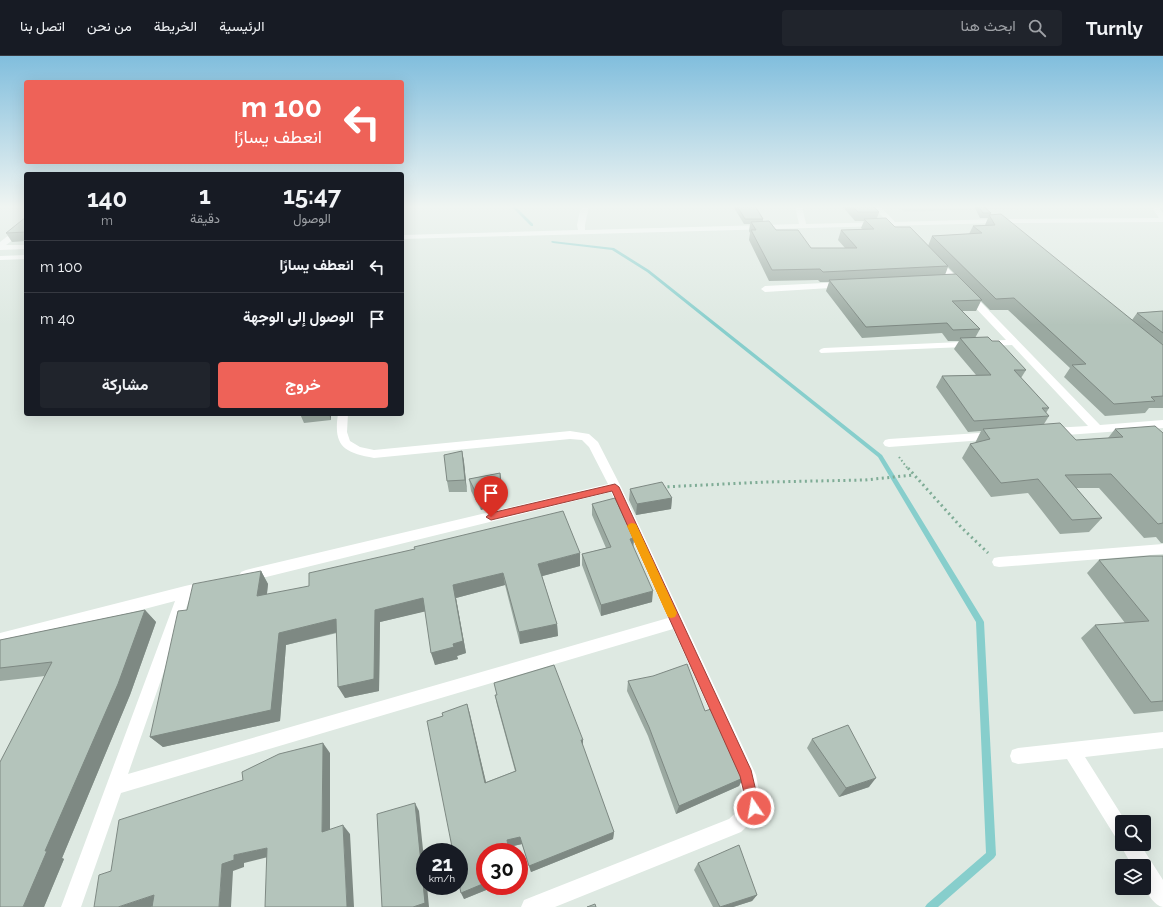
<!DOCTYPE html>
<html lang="ar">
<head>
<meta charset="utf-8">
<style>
	body { margin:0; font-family:Raleway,Vazirmatn,sans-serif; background:#20242c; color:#f1f3f6; direction:rtl; height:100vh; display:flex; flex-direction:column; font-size:15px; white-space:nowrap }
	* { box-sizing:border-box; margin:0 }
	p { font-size:13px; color:#9ea1a6 }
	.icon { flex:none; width:22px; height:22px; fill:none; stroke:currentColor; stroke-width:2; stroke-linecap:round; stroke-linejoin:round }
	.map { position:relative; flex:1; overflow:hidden; direction:ltr }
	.sheet { position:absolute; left:24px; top:116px; width:380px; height:244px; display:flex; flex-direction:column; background:#171b24; border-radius:4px; box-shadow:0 4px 16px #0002; direction:rtl }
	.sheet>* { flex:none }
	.guide { position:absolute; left:24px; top:24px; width:380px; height:84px; border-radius:4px; box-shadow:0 4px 16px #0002; direction:rtl; background:#ee6258; color:#fff; overflow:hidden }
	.fabs { position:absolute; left:1115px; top:759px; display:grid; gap:8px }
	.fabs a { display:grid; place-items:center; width:36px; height:36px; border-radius:4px; background:#171b24; box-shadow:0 4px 16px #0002; font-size:20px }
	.speed { position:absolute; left:416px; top:787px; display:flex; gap:8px; font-size:20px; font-weight:700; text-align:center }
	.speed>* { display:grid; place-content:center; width:52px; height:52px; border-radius:50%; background:#171b24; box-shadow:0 4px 16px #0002; line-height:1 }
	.speed small { font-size:10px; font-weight:400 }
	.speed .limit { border:6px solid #d22; background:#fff; color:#111 }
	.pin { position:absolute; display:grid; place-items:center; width:34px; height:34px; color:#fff; margin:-41px -17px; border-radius:50% 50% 50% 0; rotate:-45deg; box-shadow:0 0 4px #0007 }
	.pin .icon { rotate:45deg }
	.me { position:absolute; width:44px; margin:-22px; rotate:348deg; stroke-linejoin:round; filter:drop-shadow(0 0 3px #0008) }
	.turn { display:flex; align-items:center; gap:14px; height:84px; padding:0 16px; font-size:18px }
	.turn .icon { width:52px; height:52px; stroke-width:2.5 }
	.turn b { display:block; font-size:28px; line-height:34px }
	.eta { display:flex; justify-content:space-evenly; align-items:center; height:68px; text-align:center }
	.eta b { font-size:24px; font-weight:700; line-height:28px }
	.primary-button { display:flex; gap:8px; margin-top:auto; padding:8px 16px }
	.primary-button a { flex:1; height:46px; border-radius:4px; background:#ee6258; color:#fff; font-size:16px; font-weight:700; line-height:46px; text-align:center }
	.primary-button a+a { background:#20242c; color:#f1f3f6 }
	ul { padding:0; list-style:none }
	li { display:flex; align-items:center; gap:12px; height:52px; padding:0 16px; border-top:1px solid #363941 }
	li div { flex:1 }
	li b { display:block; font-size:15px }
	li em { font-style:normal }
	header { display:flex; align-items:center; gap:24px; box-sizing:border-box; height:56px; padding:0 20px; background:#171b24; border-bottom:1px solid #363941 }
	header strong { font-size:19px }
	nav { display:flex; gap:22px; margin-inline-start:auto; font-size:14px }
	.search { width:280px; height:36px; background:#20242c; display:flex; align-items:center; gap:10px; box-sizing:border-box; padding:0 14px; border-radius:4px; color:#9ea1a6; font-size:15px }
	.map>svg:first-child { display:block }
	.built { fill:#cdd9d1 }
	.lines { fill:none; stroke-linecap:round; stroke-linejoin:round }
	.stream { fill:#87cecc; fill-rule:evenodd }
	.path-far1 { stroke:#7fac96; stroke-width:2; stroke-dasharray:1.5 2.5; stroke-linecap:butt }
	.path { stroke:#7fac96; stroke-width:3; stroke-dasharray:2 3.5; stroke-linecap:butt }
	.minor { fill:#fff; fill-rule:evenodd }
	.wall { fill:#9ba9a1; fill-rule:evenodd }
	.shaded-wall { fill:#7e8983 }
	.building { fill:#b4c4bb; stroke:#7e8983 }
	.route { fill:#ee6258; stroke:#9b4039 }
	.slow { fill:#f59e0b }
</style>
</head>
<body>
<header>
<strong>Turnly</strong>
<div class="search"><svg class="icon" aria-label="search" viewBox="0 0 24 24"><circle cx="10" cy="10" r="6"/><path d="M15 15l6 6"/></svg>ابحث هنا</div>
<nav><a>الرئيسية</a><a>الخريطة</a><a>من نحن</a><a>اتصل بنا</a></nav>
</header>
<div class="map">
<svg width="1163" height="851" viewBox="0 0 1163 851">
	<rect width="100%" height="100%" fill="#dee9e2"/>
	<path class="built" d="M899,150h115l3,2 -113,4z"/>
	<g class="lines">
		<path class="stream" d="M511,150h4l18,18v2h-2z
			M552,185l62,7 35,22 233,185 101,165 1,2 12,233 -2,3 -56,49h-13l2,-3 59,-51 -10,-231 -98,-165 -231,-185 -35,-22 -59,-7 -2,-1z"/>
		<path class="path-far1" d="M899,401l9,12"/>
		<path class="path" d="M908,412l53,59 27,26
			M662,431l105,-5 98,-2 48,-5"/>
		<path class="minor" d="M581,150h8l-4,19v5l214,-6 -4,-18h7l4,18 81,-2 -14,-16h7l15,16 104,-3 160,-1 -8,-12h7l5,7v9l-164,1 -597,16v-4l176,-5 -1,-5z
			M23,168h3v6l-20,15h20v4l-26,1v-8z
			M26,199v4l-26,1v-4z
			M932,202h6l162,167 63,-5v8l-111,8 -4,-1 -2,-3 2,-3 4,-1 36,-2 -76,-81 -191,8 -2,-2 2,-2 3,-1 182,-8 -74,-78z
			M843,226l4,3 -1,2 -81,5 -4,-3 4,-3z
			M338,358h10l-1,18 3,9 10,6 14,3 196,-19 19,3 9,8 23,45 135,288 6,33 -3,6 -18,18 -186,75h-34l3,-7 205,-81 15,-14 -5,-29 -66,-147 -552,164 -40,114h-20l114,-306 -175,46v-14l185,-47 22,-5 5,2 2,4 -2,4 -22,6 -62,177 540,-156 -57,-126 -365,90 -5,-2 -2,-4 2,-4 5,-2 362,-86 -19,-37 -7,-7 -12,-1 -196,19c-30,-5 -41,-12 -36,-44z
			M994,376l4,1 2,3 -2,3 -109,8 -4,-1 -2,-3 2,-3 4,-1z
			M1163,488v10l-164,13 -5,-1 -2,-4 2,-4 5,-1z
			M1163,676v16l-78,9 41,65h-4v22h18l23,36v27c-8,-1 -16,-13 -19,-21 -2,-6 0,-14 0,-20h-12l-12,-22 1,-3 -5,-3 -49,-79 -49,5 -6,-2 -2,-6 2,-6 6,-2z"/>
	</g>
	<path class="wall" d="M733,150h22l8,13v2l13,9 35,18h34l-7,-8 3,-10 21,-1 -1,-1 3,-7h-9l-13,-15h31l6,6 -2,6 51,28 4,-10 37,-2 4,-8 12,-1 3,-7h-8l-5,-10 1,-2h7l8,7v1l141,106 5,-7 26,-2v97h-14l-4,5 -40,3 -41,-39 6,-9 -62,-58h-18l-9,-9 -5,10h-14l18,18 -5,9 17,3 34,29 -5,8 28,30 -3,5 3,3 -5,8 32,16 32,-2 7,-9 48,4v110h-2l-5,-6 -12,1 -45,-50h-23l26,30 -13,14 -29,2 -32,-41 -37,4 -29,-39 8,-14 5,-1 6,-12 -13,1 -32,-45 6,-11 34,-1 -22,-26 5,-8h-11l-6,-8 -80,5 -36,-47 3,-9h-9l-2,-2 -49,1 -20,-41 1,-7 -1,-2 1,-7h-6zM948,211l7,7 -10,1z
		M26,161v24l-14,1 -6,-9z
		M300,358h31v6l-27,3z
		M462,395l2,11 3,30h-18l-2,-11z
		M500,417l2,12v18l-21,7 -10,-19 -2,-12z
		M630,433l42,9 -1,11 -35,6 -7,-15z
		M592,448l42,34 -1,9 19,55 -51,14 -19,-51v-11l24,-6 -14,-33z
		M1163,500v155l-29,3 -53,-76 14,-13 30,-2 -38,-50 12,-13z
		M580,510l-38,10 15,48 1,12 -38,8 -15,-59 -49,13 10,55 -9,3 1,3 -23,6 -10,-54 -45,11 -1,69 -34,7 -8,-65 -51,12 -6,76 -117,26 -13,-10 37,-127 74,-39 7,13 -1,10z
		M145,554l11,12 -26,73 -68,163 2,1 -20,48 1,-231 -45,5v-41z
		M628,625l77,30 38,67 -4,8 -63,28 -28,-78 -21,-45z
		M495,639l88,45v7l31,85 -1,7 -82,33 -9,-28 -13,3 1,5h-25v34h11l-32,13 -21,-183 24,-12 19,78 29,-11 -18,-66z
		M812,683l57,48 -30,10 -32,-49z
		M698,807l59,32 -5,6 -19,6h-20l-19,-37z"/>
	<path class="shaded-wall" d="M329,358h2v6z
		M462,395l2,11 3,30 -2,-12z
		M500,417l2,12v18l-21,7 -2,-11z
		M672,442l-1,11 -35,6 1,-11z
		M634,482l-1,11 -3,-10z
		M580,497v13l-41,11 -1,-13z
		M261,515l7,13 -3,25 -8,-13z
		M503,517l2,12 -49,13 10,55 -9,3 1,3 -23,6 -4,-12 22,-9v-59z
		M653,535l-1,11 -51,14v-11z
		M423,542l4,13 -47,11 -1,69 -34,7 -7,-11 37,-77z
		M145,554l11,12 -26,73 -68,163 2,1 -20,48h-21l22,-56z
		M336,563l6,12 -56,14 -6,76 -117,26 -13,-10 129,-104z
		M557,568l1,12 -38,8 -1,-12z
		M467,648l3,10 18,77 -3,-8z
		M581,684h2v8z
		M323,687l7,10v87l-8,-8z
		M743,722l-4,8 -63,28 3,-8z
		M876,722l-7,9 -30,10 7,-9z
		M415,747l4,8 6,58v17h2l2,21h-16z
		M343,769l7,9 4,73h-7z
		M614,776l-1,7 -82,33 -2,-6z
		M520,781l2,7 -13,3 1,5h-1l-2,-12z
		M267,792l9,7 -32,8v4l-11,4 -2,36h-12l3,-43 12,-9z
		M485,827v3h11l-32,13 -3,-6z
		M154,839l13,6 -16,6h-33z
		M757,839l-5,6 -19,6h-13z"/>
	<path class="building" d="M737,150h18l8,13h-18z
		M852,150h21l6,6h-21z
		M978,150h5l8,7h-8z
		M1001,158l162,131v51l-12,1 4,4 -41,3 -42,-39 14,-1 -72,-66 -18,1 -64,-63 50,-3 -9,-7 22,-1 -6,-10z
		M26,161v15l-20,1z
		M886,162l9,9h15l38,39 -125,6 -3,-3 -48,1 -21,-40h5l-5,-8 18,-1 7,9h22l13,18h46l-16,-18 33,-1 -10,-10z
		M956,218l26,26 -30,1 28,28 -27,1 -6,-7 -81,4 -37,-47z
		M1163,255v22l-26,-20z
		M988,281l4,4h7l27,29h-12l35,38h-7l7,8 -75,5 -32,-45 49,-1 -31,-37z
		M1060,367l16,17 47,-3 -8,-8 40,-3 8,7v90l-5,1 -47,-50 -46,1 37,43 -30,2 -34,-41 -37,4 -31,-39 20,-5 -7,-10z
		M462,395l3,29 -18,1 -3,-26z
		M500,417l1,19 -22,7 -10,-20z
		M662,426l10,16 -35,6 -7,-15z
		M615,442l19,40 -4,1 23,52 -52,14 -19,-51 29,-7 -19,-43z
		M563,455l17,42 -42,11 19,60 -38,8 -16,-59 -50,12 10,56 -10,3 1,3 -23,6 -8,-55 -48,12 -1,69 -36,8 -2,-68 -57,14 -8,77 -121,27 28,-126 9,-1 6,-26 68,-13 -4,25 52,-10v-13l106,-24 -1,-2z
		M1150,500h13v145l-12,1 -56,-77 54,-4 -50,-61z
		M145,554l-27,74 -73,167h2l-24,56h-23v-145l52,-100 -52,6v-28z
		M687,608l18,47 9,-3 28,60 1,10 -64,28 -30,-79 -21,-46 25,-5z
		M554,609l29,75h-2l33,92 -85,34 -9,-29 -13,3 2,12h-24v31l-24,10 -2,-9v-32h-6l-26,-131 16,-5 -1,-3 25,-9 18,79 31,-12 -21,-76h2l-3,-12z
		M848,669l28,53 -30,10 -34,-49z
		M323,687l-1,89 21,-7 4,82h-82l2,-59 -33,7v5l-12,4 -3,43h-67l2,-12 -36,12h-24l5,-32 12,-4 8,-51 124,-40 -1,-8 37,-18z
		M415,747l10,100 -12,4h-31l-5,-93z
		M739,789l18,50 -37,12 -22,-44z
		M595,848l1,3h-9z"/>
	<linearGradient id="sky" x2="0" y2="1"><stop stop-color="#81bedd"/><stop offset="0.56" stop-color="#f0f5f2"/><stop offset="1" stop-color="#f0f5f2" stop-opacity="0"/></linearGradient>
	<rect width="1163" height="269" fill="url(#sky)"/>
	<path class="route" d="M615,428l4,3 132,283 9,38 -2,5 -4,2 -5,-2 -9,-37 -128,-285 -121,29 -5,-3 5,-4z"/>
	<path class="slow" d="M632,467l4,1 1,2 40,87 -2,4 -4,1 -3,-1 -2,-4 -39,-87 2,-2z"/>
</svg>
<div class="fabs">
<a><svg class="icon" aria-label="search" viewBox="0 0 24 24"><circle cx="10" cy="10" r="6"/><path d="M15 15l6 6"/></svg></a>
<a><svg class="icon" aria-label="layers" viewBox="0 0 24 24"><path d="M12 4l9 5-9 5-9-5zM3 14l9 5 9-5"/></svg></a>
</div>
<div class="speed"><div>21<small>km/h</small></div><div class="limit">30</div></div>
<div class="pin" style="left:491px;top:461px;background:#d93025"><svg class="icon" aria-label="arrive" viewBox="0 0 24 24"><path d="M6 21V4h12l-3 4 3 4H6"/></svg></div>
<svg class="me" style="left:754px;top:752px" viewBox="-20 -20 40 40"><circle r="17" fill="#ee6258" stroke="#fff" stroke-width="3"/><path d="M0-11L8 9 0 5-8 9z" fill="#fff"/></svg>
<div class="guide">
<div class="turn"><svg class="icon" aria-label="left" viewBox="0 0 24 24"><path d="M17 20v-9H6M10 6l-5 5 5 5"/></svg><div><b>100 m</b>انعطف يسارًا</div></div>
</div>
<section class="sheet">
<div class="eta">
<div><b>15:47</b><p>الوصول</p></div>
<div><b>1</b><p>دقيقة</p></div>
<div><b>140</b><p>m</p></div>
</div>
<ul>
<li><svg class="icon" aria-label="left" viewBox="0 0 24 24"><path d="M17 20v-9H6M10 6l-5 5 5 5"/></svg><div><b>انعطف يسارًا</b></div><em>100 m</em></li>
<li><svg class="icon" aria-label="arrive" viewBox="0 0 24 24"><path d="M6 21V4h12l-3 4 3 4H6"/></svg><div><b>الوصول إلى الوجهة</b></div><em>40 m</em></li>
</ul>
<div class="primary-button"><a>خروج</a><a>مشاركة</a></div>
</section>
</div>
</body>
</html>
